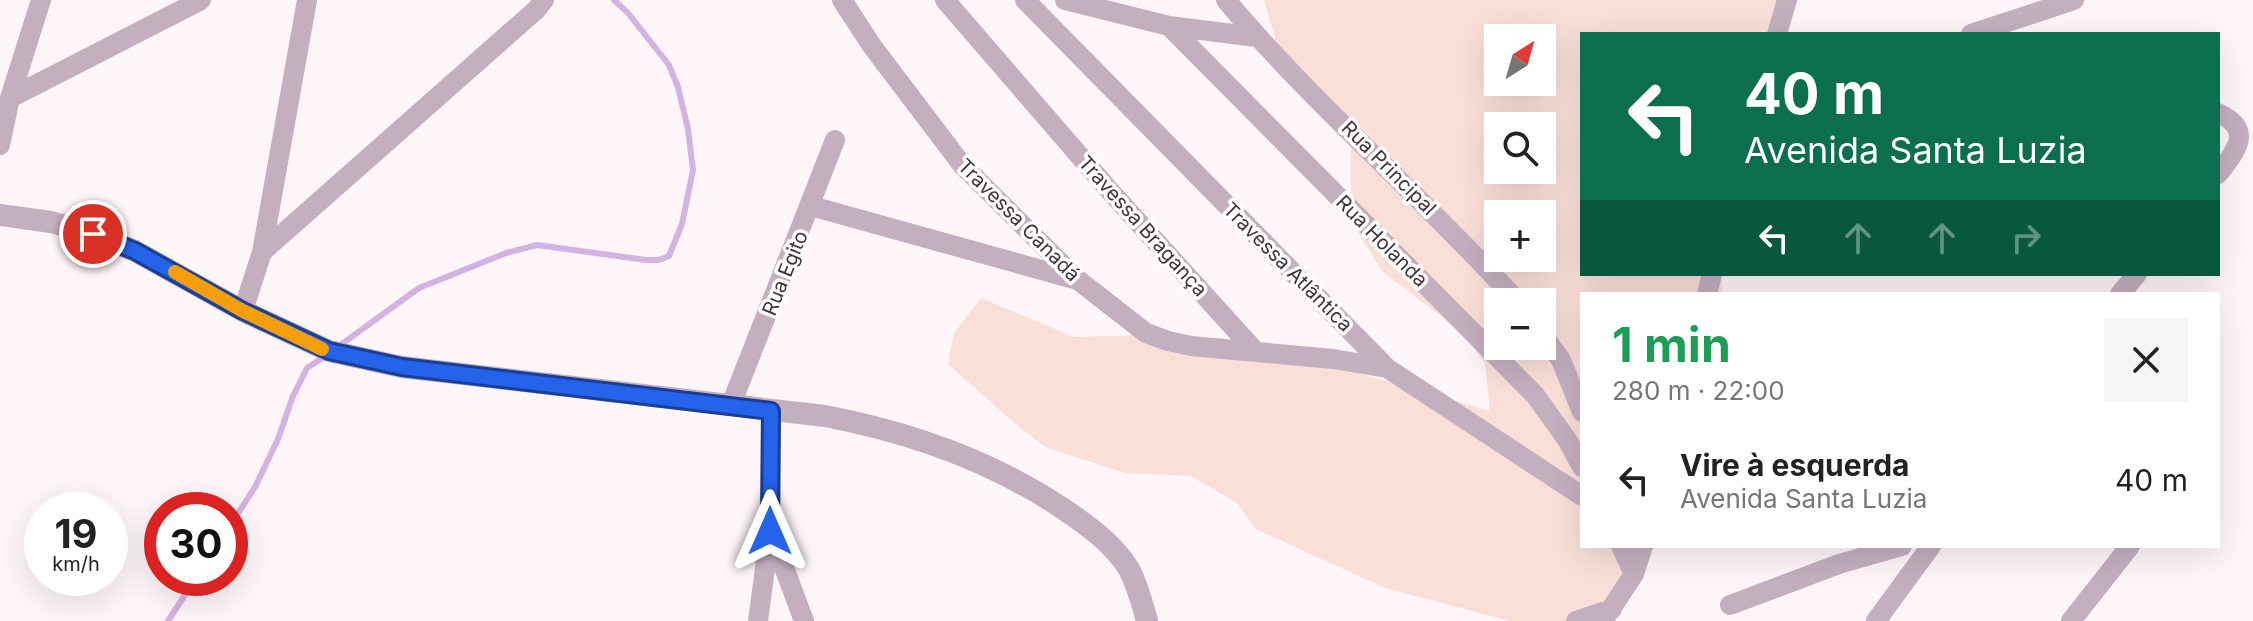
<!DOCTYPE html>
<html lang="pt">
<head>
<meta charset="utf-8">
<style>
	body { margin:0; font-family:Inter,sans-serif; background:#f6f6f6; color:#222; height:100vh; display:flex; flex-direction:column; font-size:30px; white-space:nowrap }
	* { box-sizing:border-box; margin:0 }
	p { font-size:26px; color:#767676 }
	.icon { flex:none; width:44px; height:44px; fill:none; stroke:currentColor; stroke-width:2; stroke-linecap:round; stroke-linejoin:round }
	.map { position:relative; flex:1; overflow:hidden }
	.panel { position:absolute; left:1580px; top:292px; width:640px; height:256px; display:flex; flex-direction:column; background:#fff; border-radius:0px; box-shadow:0 8px 32px #0002 }
	.panel>* { flex:none }
	.banner { position:absolute; left:1580px; top:32px; width:640px; height:244px; border-radius:0px; box-shadow:0 8px 32px #0002; background:#0b6e4f; color:#fff; overflow:hidden }
	.needle { width:52px; rotate:37deg }
	.tools { position:absolute; left:1484px; top:24px; display:grid; gap:16px }
	.tools a { display:grid; place-items:center; width:72px; height:72px; border-radius:0px; background:#fff; box-shadow:0 8px 32px #0002; font-size:40px }
	.speed { position:absolute; left:24px; top:492px; display:flex; gap:16px; font-size:40px; font-weight:700; text-align:center }
	.speed>* { display:grid; place-content:center; width:104px; height:104px; border-radius:50%; background:#fff; box-shadow:0 8px 32px #0002; line-height:1 }
	.speed small { font-size:20px; font-weight:400 }
	.speed .limit { border:12px solid #d22; background:#fff; color:#111 }
	.pin { position:absolute; display:grid; place-items:center; width:68px; height:68px; color:#fff; margin:-34px; border:4px solid #fff; border-radius:50%; box-shadow:0 2px 8px #0007 }
	.me { position:absolute; width:88px; margin:-44px; rotate:0deg; stroke-linejoin:round; filter:drop-shadow(0 0 6px #0008) }
	.turn { display:flex; align-items:center; gap:28px; height:168px; padding:0 32px; font-size:36px }
	.turn .icon { width:104px; height:104px; stroke-width:2.5 }
	.turn b { display:block; font-size:56px; line-height:68px }
	.lanes { display:flex; align-items:center; height:76px; padding:0 32px; background:#0003; justify-content:center; gap:40px; direction:ltr }
	.lanes .off { opacity:.35 }
	.round { display:grid; place-items:center; flex:none; width:84px; height:84px; border-radius:0px; background:#f6f6f6 }
	.head { display:flex; align-items:center; justify-content:space-between; height:136px; padding:0 32px }
	h1 { font-size:48px; font-weight:700; line-height:60px; color:#1e9e55 }
	ul { padding:0; list-style:none }
	li { display:flex; align-items:center; gap:24px; height:104px; padding:0 32px }
	li div { flex:1 }
	li b { display:block; font-size:30px }
	li em { font-style:normal }
	.map>svg:first-child { display:block }
	.green { fill:#f9dfd8; fill-rule:evenodd }
	.lines { fill:none; stroke-linecap:round; stroke-linejoin:round }
	.stream { stroke:#d2b3e1; stroke-width:6 }
	.minor { stroke:#c4afbf; stroke-width:20 }
	.tertiary { stroke:#c4afbf; stroke-width:22 }
	.route-casing { stroke:#184099; stroke-width:20 }
	.route { stroke:#2563eb; stroke-width:14 }
	.slow { stroke:#f59e0b; stroke-width:14 }
	.labels { text-anchor:middle; dominant-baseline:central; stroke-width:7; stroke-linejoin:round; paint-order:stroke }
	.street-label { font-size:20px; fill:#423338; stroke:#fff }
</style>
</head>
<body>
<div class="map">
<svg width="2253" height="621" viewBox="0 0 2253 621">
	<rect width="100%" height="100%" fill="#fef6f8"/>
	<path class="green" d="M1264,0h520l-4,34h-198v240h140v20h-140v252h41l5,22 -21,33 -27,20h-70l-125,-33 -129,-59 -19,-26 -46,-27 -66,-3 -80,-26 -34,-27 -63,-56 6,-31 27,-35 93,39 99,-3 105,16 212,61 -5,-47 -21,-30 -81,-62 -32,-51v-76l-69,-83zM1498,38h44v44h-44zM1498,126h44v44h-44zM1498,214h44v44h-44zM1498,302h44v44h-44z"/>
	<g class="lines">
		<path class="stream" d="M339,346l80,-58 87,-35 31,-8 109,15h13l10,-4 13,-32 11,-54 -5,-41 -10,-42 -9,-22 -41,-52 -14,-13
			M230,526l25,-39 23,-48 15,-43 14,-28 20,-13
			M168,621l28,-43"/>
		<path class="minor" d="M842,0l30,46 91,120 115,114 68,53 22,8 23,5 142,13 54,9
			M945,0l165,191 145,160
			M1025,0l362,368 195,128
			M1065,0l104,26 88,11
			M1226,0c90,107 198,198 292,302
			M1169,26l366,369 33,46 14,26
			M1777,34l10,-34
			M1971,34l103,-34
			M10,98l191,-98
			M2218,113c35,16 20,36 0,61
			M0,145l10,-47 31,-98
			M811,206l263,73
			M262,252l274,-242 8,-10
			M1707,294l5,-20
			M2120,294l17,-20
			M243,311l19,-59 45,-252
			M1542,334l19,26 21,52
			M731,405l104,-265
			M772,535l32,86
			M1621,546l13,28
			M1730,605l109,-41 63,-18
			M758,621l12,-90 1,-120
			M1576,621l36,-12
			M1603,621l31,-47 9,-28
			M1876,621l55,-75
			M2071,621l59,-75"/>
		<path class="tertiary" d="M0,215l51,7 42,12 42,17 108,60 86,40 73,16 423,49c84,16 165,44 237,92 25,17 51,35 67,61 9,17 13,34 18,52"/>
	</g>
	<g class="lines">
		<defs>
			<path id="route" d="M93,234l42,17 108,60 86,40 73,16 369,44 -1,120"/>
		</defs>
		<use href="#route" class="route-casing"/>
		<use href="#route" class="route"/>
		<path class="slow" d="M175,272l68,39 79,38"/>
	</g>
	<g class="labels">
		<g class="street-label">
			<text transform="translate(1389 168) rotate(45)">Rua Principal</text>
			<text transform="translate(1019 220) rotate(45)">Travessa Canadá</text>
			<text transform="translate(1143 226) rotate(48)">Travessa Bragança</text>
			<text transform="translate(1382 241) rotate(45)">Rua Holanda</text>
			<text transform="translate(1288 267) rotate(45)">Travessa Atlântica</text>
			<text transform="translate(785 273) rotate(-68)">Rua Egito</text>
		</g>
	</g>
</svg>
<div class="tools">
<a><svg class="needle" viewBox="-14 -14 28 28"><path d="M0-13l5 13h-10z" fill="#e53935"/><path d="M0 13l5-13h-10z" fill="#767676"/></svg></a>
<a><svg class="icon" aria-label="search" viewBox="0 0 24 24"><circle cx="10" cy="10" r="6"/><path d="M15 15l6 6"/></svg></a>
<a>+</a>
<a>−</a>
</div>
<div class="speed"><div>19<small>km/h</small></div><div class="limit">30</div></div>
<div class="pin" style="left:93px;top:234px;background:#d93025"><svg class="icon" aria-label="arrive" viewBox="0 0 24 24"><path d="M6 21V4h12l-3 4 3 4H6"/></svg></div>
<svg class="me" style="left:770px;top:531px" viewBox="-20 -20 40 40"><path d="M0-17L14 15 0 8-14 15z" fill="#2563eb" stroke="#fff" stroke-width="4"/></svg>
<div class="banner">
<div class="turn"><svg class="icon" aria-label="left" viewBox="0 0 24 24"><path d="M17 20v-9H6M10 6l-5 5 5 5"/></svg><div><b>40 m</b>Avenida Santa Luzia</div></div>
<div class="lanes"><svg class="icon" aria-label="left" viewBox="0 0 24 24"><path d="M17 20v-9H6M10 6l-5 5 5 5"/></svg><svg class="icon off" aria-label="ahead" viewBox="0 0 24 24"><path d="M12 20V5M6 11l6-6 6 6"/></svg><svg class="icon off" aria-label="ahead" viewBox="0 0 24 24"><path d="M12 20V5M6 11l6-6 6 6"/></svg><svg class="icon off" aria-label="right" viewBox="0 0 24 24"><path d="M7 20v-9h11M14 6l5 5-5 5"/></svg></div>
</div>
<section class="panel">
<div class="head"><div><h1>1 min</h1><p>280 m · 22:00</p></div><a class="round"><svg class="icon" aria-label="close" viewBox="0 0 24 24"><path d="M6 6l12 12M18 6L6 18"/></svg></a></div>
<ul>
<li><svg class="icon" aria-label="left" viewBox="0 0 24 24"><path d="M17 20v-9H6M10 6l-5 5 5 5"/></svg><div><b>Vire à esquerda</b><p>Avenida Santa Luzia</p></div><em>40 m</em></li>
</ul>
</section>
</div>
</body>
</html>
